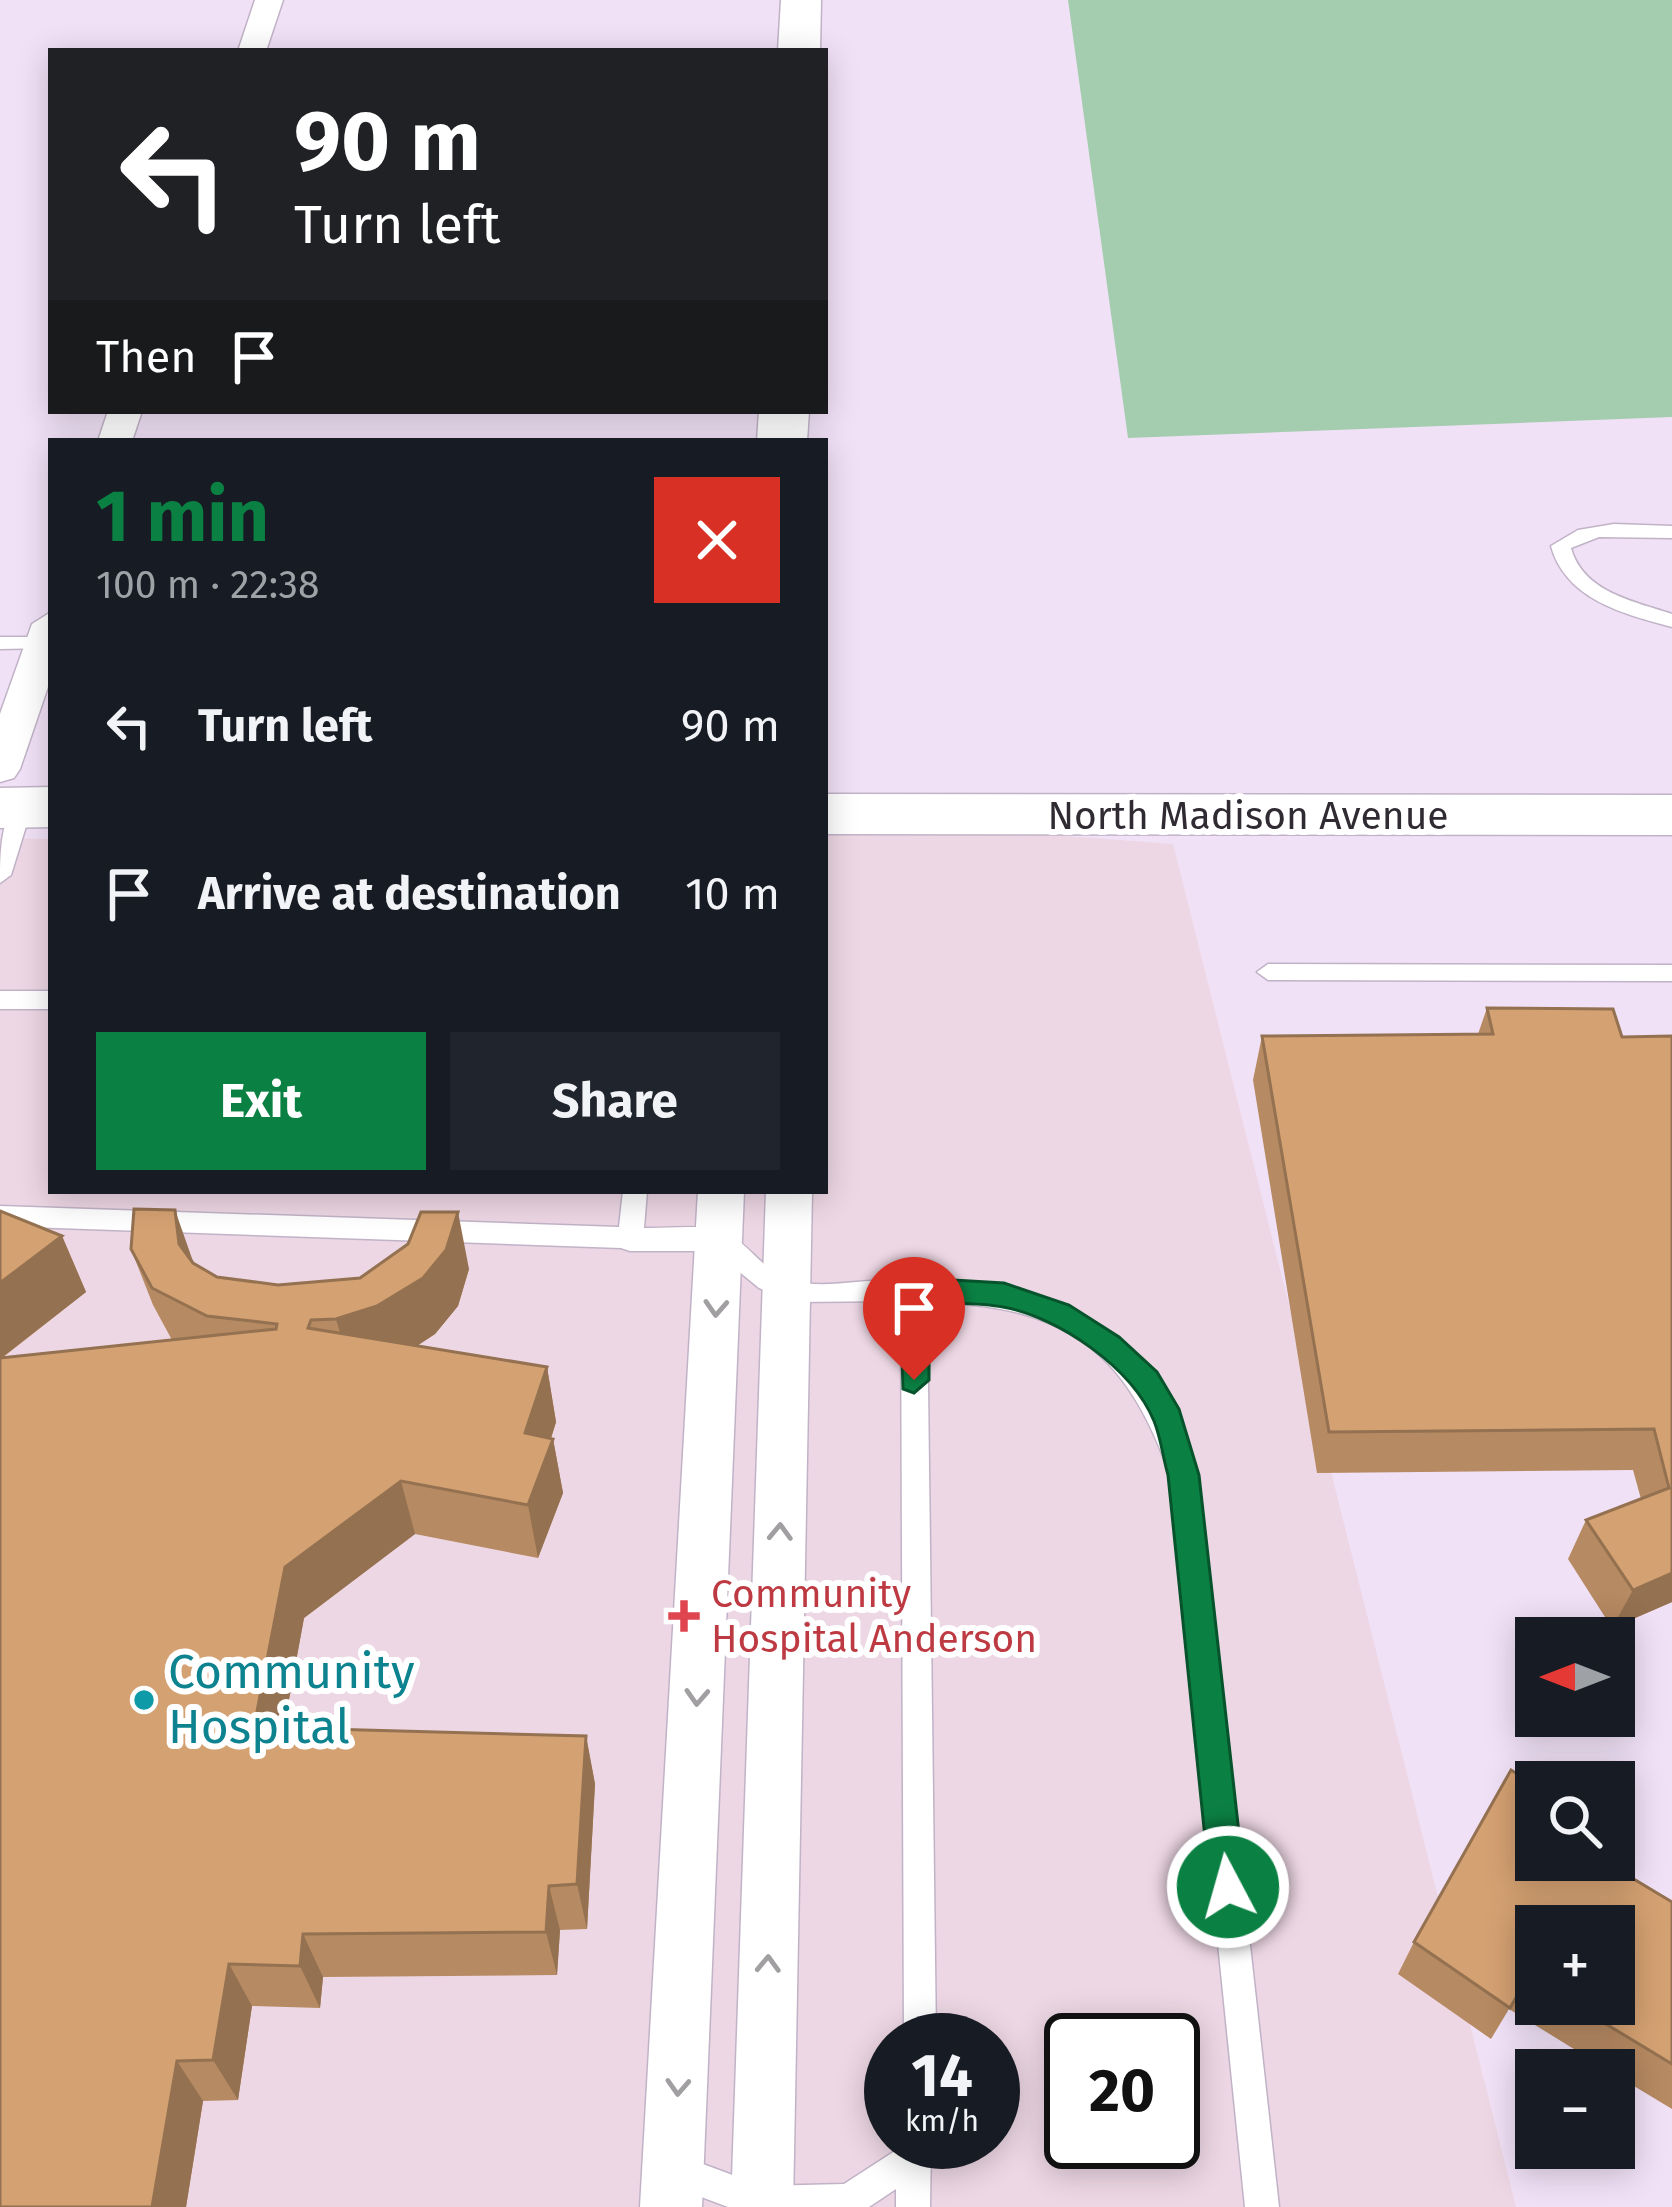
<!DOCTYPE html>
<html lang="en">
<head>
<meta charset="utf-8">
<style>
	body { margin:0; font-family:"Fira Sans",sans-serif; background:#20242c; color:#f1f3f6; height:100vh; display:flex; flex-direction:column; font-size:45px; white-space:nowrap }
	* { box-sizing:border-box; margin:0 }
	p { font-size:39px; color:#9ea1a6 }
	.icon { flex:none; width:66px; height:66px; fill:none; stroke:currentColor; stroke-width:2; stroke-linecap:round; stroke-linejoin:round }
	.map { position:relative; flex:1; overflow:hidden }
	.side { position:absolute; left:48px; top:438px; width:780px; height:756px; display:flex; flex-direction:column; background:#171b24; border-radius:0px; box-shadow:0 6px 30px #0003 }
	.side>* { flex:none }
	.guide { position:absolute; left:48px; top:48px; width:780px; height:366px; border-radius:0px; box-shadow:0 6px 30px #0003; background:#202124; color:#fff; overflow:hidden }
	.needle { width:78px; rotate:270deg }
	.buttons { position:absolute; left:1515px; top:1617px; display:grid; gap:24px }
	.buttons a { display:grid; place-items:center; width:120px; height:120px; border-radius:0px; background:#171b24; box-shadow:0 6px 30px #0003; font-size:60px }
	.speed { position:absolute; left:864px; top:2013px; display:flex; gap:24px; font-size:60px; font-weight:700; text-align:center }
	.speed>* { display:grid; place-content:center; width:156px; height:156px; border-radius:50%; background:#171b24; box-shadow:0 6px 30px #0003; line-height:1 }
	.speed small { font-size:30px; font-weight:400 }
	.speed .limit { border:6px solid #111; border-radius:18px; background:#fff; color:#111 }
	.pin { position:absolute; display:grid; place-items:center; width:102px; height:102px; color:#fff; margin:-123px -51px; border-radius:50% 50% 50% 0; rotate:-45deg; box-shadow:0 0 12px #0007 }
	.pin .icon { rotate:45deg }
	.me { position:absolute; width:132px; margin:-66px; rotate:354deg; stroke-linejoin:round; filter:drop-shadow(0 0 9px #0008) }
	.turn { display:flex; align-items:center; gap:42px; height:252px; padding:0 48px; font-size:54px }
	.turn .icon { width:156px; height:156px; stroke-width:2.5 }
	.turn b { display:block; font-size:84px; line-height:102px }
	.then { display:flex; align-items:center; height:114px; padding:0 48px; background:#0003; gap:24px; font-size:45px }
	.round { display:grid; place-items:center; flex:none; width:126px; height:126px; border-radius:0px; background:#20242c }
	.overview { display:flex; align-items:center; justify-content:space-between; height:204px; padding:0 48px }
	h1 { font-size:72px; font-weight:700; line-height:90px; color:#0b8043 }
	.primary-button { display:flex; gap:24px; margin-top:auto; padding:24px 48px }
	.primary-button a { flex:1; height:138px; border-radius:0px; background:#0b8043; color:#fff; font-size:48px; font-weight:700; line-height:138px; text-align:center }
	.primary-button a+a { background:#20242c; color:#f1f3f6 }
	ul { padding:0; list-style:none }
	li { display:flex; align-items:center; gap:36px; height:168px; padding:0 48px }
	li div { flex:1 }
	li b { display:block; font-size:45px }
	li em { font-style:normal }
	.map>svg:first-child { display:block }
	.medical { fill:#edd7e4; fill-rule:evenodd }
	.green { fill:#a4cdb0 }
	.lines { fill:none; stroke-linecap:round; stroke-linejoin:round }
	.lane-casing { stroke:#c1b3c7; stroke-width:3 }
	.street-casing { stroke:#c1b3c7; stroke-width:3 }
	.secondary-casing { stroke:#c1b3c7; stroke-width:3 }
	.lane { fill:#fff; fill-rule:evenodd }
	.street { fill:#fff; fill-rule:evenodd }
	.secondary { fill:#fff; fill-rule:evenodd }
	.wall { fill:#b68a62; fill-rule:evenodd }
	.shaded-wall { fill:#947150 }
	.building { fill:#d4a172; stroke:#947150; stroke-width:3 }
	.oneway { stroke:#a29fa3 }
	.route { fill:#0b8043; stroke:#07532c; stroke-width:3 }
	.health-dot { fill:#e0444e; stroke:#fff; stroke-width:4.5 }
	.culture-dot { fill:#0f9aa8; stroke:#fff; stroke-width:4.5 }
	.labels { text-anchor:middle; dominant-baseline:central; stroke-width:12; stroke-linejoin:round; paint-order:stroke }
	.street-label { font-size:39px; fill:#302a32; stroke:#fff }
	.health-label { font-size:39px; fill:#be3a42; stroke:#fff; text-anchor:start }
	.near-culture-label { font-size:48px; fill:#0d838f; stroke:#fff; text-anchor:start }
</style>
</head>
<body>
<div class="map">
<svg width="1672" height="2207" viewBox="0 0 1672 2207">
	<rect width="100%" height="100%" fill="#f1e1f7"/>
	<path class="medical" d="M825,818l348,26 343,1363h-1516v-1369l51,1v352h774zM891,2040h102v102h-102zM1071,2040h102v102h-102z"/>
	<path class="green" d="M1068,0h604v417l-544,21z"/>
	<g class="lines">
		<defs>
			<path id="lane" d="M1614,524l58,2v12l-73,-1 -28,11c12,44 62,53 101,66v13c-48,-13 -106,-27 -121,-81l27,-16z
				M0,637h44l7,1v10l-51,1z
				M21,800l11,7 -21,68 -11,8c0,-25 0,-71 21,-83z
				M1268,964l404,1v16l-404,-1 -11,-8z
				M0,991h51v18h-51z
				M623,1191h24l-3,37c23,1 61,-5 82,5 25,12 40,42 67,48 32,8 69,-2 102,-1 90,2 201,12 257,95 21,31 33,65 46,100l81,732h-34l-75,-732c-45,-128 -107,-170 -243,-173l9,738h-32l-3,-739 -106,1 -36,-14 -45,-37h-84l-9,-3 -621,-22v-20l619,21z
				M899,2142h32l-1,65h-34v-18l-27,18h-141l-64,-24 -5,-12 5,-12 12,-5 86,32 82,-2 54,-35z"/>
			<path id="street" d="M255,0h28l-17,51h-28z
				M108,411h34l-10,30h-34z
				M51,612v66l-31,91 -6,9 -14,4v-68l32,-90z
				M698,1191h46l-42,1016h-62z
				M766,1191h46l-19,1016h-62z"/>
			<path id="secondary" d="M781,0h40l-1,51h-42z
				M759,411h50l-2,30h-50z
				M51,787v40l-51,1v-40z
				M825,794l847,1v40l-847,-1z"/>
		</defs>
		<use href="#lane" class="lane-casing"/>
		<use href="#street" class="street-casing"/>
		<use href="#secondary" class="secondary-casing"/>
		<use href="#lane" class="lane"/>
		<use href="#street" class="street"/>
		<use href="#secondary" class="secondary"/>
	</g>
	<path class="wall" d="M1487,1008l135,29 50,-1v566l-60,26 -44,-69 18,-39 55,-21 -8,-29 -316,3 -64,-393 9,-44 216,-2z
		M0,1211l62,25 24,56 -84,66 170,-18 -19,-35 -22,-56 63,15 23,13 61,8 191,-16 -11,37 -23,28 -18,12 130,21 9,55 -5,17h2l10,54 -25,65 -123,-24 -111,84 -20,109 302,9 9,48 -8,145 -27,1 -3,45 -234,2 -3,31 -68,-2 -14,94 -35,1 -17,106h-186z
		M1536,1860l136,42v207l-58,-35v-4h-6l-99,-61 -18,30 -93,-65 16,-32zM1536,1926l78,78h-78z"/>
	<path class="shaded-wall" d="M175,1210l20,57 -16,-23z
		M458,1212l11,57 -11,37 -23,28 -43,28 -40,12 -16,-55z
		M62,1236l24,56 -86,67v-76z
		M547,1367l9,55 -19,59 16,-42 10,54 -25,65 -10,-53 -3,-72z
		M401,1481l14,53 -111,84 -29,157 -21,-48 31,-160z
		M1672,1573v29l-60,26 21,-38z
		M586,1736l9,48 -8,145 -10,-45z
		M549,1886l11,44 -3,45 -11,-43z
		M303,1934l20,43 -3,31 -20,-42z
		M229,1964l23,42 -14,94 -25,-40z
		M177,2061l26,40 -17,106h-34z"/>
	<path class="building" d="M1487,1008l126,1 9,28 50,-1v537l-39,17 -47,-70 83,-32 -15,-59 -325,3 -67,-396 231,-2z
		M134,1209l41,1 4,34 14,19 24,14 61,8 82,-7 48,-34 13,-32h37l-12,38 -23,28 -46,28 -41,13 -25,1 -3,8 239,39 -22,66 28,6 -25,66 -127,-24 -116,86 -31,160 332,9 -9,148 -28,2 -3,46 -243,2 -3,32 -71,-2 -16,96 -36,1 -25,146h-152v-849l276,-29 1,-5 -70,-8 -55,-28 -21,-39z
		M0,1211l62,25 -62,47z
		M1511,1770l25,16v74h66l70,42v162l-99,-60h41v-78h-78v56l-8,-5 -18,31 -96,-66z"/>
	<defs><path id="oneway-chevron" d="M-2-3.5L2.5 0L-2 3.5" fill="none" stroke-width="1.6" stroke-linecap="round" stroke-linejoin="round" transform="scale(3)"/></defs>
	<g class="oneway">
		<use href="#oneway-chevron" transform="translate(716 1308) rotate(93)"/>
		<use href="#oneway-chevron" transform="translate(780 1532) rotate(-88)"/>
		<use href="#oneway-chevron" transform="translate(697 1697) rotate(93)"/>
		<use href="#oneway-chevron" transform="translate(768 1964) rotate(-88)"/>
		<use href="#oneway-chevron" transform="translate(678 2087) rotate(93)"/>
	</g>
	<path class="route" d="M919,1278l85,5 65,22 50,32 38,35 22,37 20,66 46,412 -5,12 -12,5 -13,-5 -5,-12 -42,-412c-5,-17 -7,-37 -14,-54 -22,-53 -95,-104 -151,-114 -24,-5 -50,-3 -74,-5v78l-15,13 -11,-4 -3,-99 4,-8z"/>
	<path class="health-dot" d="M678 1598h12v12h12v12h-12v12h-12v-12h-12v-12h12z"/>
	<circle class="culture-dot" cx="144" cy="1700" r="12"/>
	<g class="labels">
		<g class="street-label">
			<text x="1248" y="816">North Madison Avenue</text>
		</g>
		<g class="health-label">
			<text x="711" y="1594">Community<tspan x="711" dy="45">Hospital Anderson</tspan></text>
		</g>
		<g class="near-culture-label">
			<text x="168" y="1672">Community<tspan x="168" dy="55">Hospital</tspan></text>
		</g>
	</g>
</svg>
<div class="buttons">
<a><svg class="needle" viewBox="-14 -14 28 28"><path d="M0-13l5 13h-10z" fill="#e53935"/><path d="M0 13l5-13h-10z" fill="#9ea1a6"/></svg></a>
<a><svg class="icon" aria-label="search" viewBox="0 0 24 24"><circle cx="10" cy="10" r="6"/><path d="M15 15l6 6"/></svg></a>
<a>+</a>
<a>−</a>
</div>
<div class="speed"><div>14<small>km/h</small></div><div class="limit">20</div></div>
<div class="pin" style="left:914px;top:1380px;background:#d93025"><svg class="icon" aria-label="arrive" viewBox="0 0 24 24"><path d="M6 21V4h12l-3 4 3 4H6"/></svg></div>
<svg class="me" style="left:1228px;top:1887px" viewBox="-20 -20 40 40"><circle r="17" fill="#0b8043" stroke="#fff" stroke-width="3"/><path d="M0-11L8 9 0 5-8 9z" fill="#fff"/></svg>
<div class="guide">
<div class="turn"><svg class="icon" aria-label="left" viewBox="0 0 24 24"><path d="M17 20v-9H6M10 6l-5 5 5 5"/></svg><div><b>90 m</b>Turn left</div></div>
<div class="then">Then<svg class="icon" aria-label="arrive" viewBox="0 0 24 24"><path d="M6 21V4h12l-3 4 3 4H6"/></svg></div>
</div>
<section class="side">
<div class="overview"><div><h1>1 min</h1><p>100 m · 22:38</p></div><a class="round" style="background:#d93025;color:#fff"><svg class="icon" aria-label="close" viewBox="0 0 24 24"><path d="M6 6l12 12M18 6L6 18"/></svg></a></div>
<ul>
<li><svg class="icon" aria-label="left" viewBox="0 0 24 24"><path d="M17 20v-9H6M10 6l-5 5 5 5"/></svg><div><b>Turn left</b></div><em>90 m</em></li>
<li><svg class="icon" aria-label="arrive" viewBox="0 0 24 24"><path d="M6 21V4h12l-3 4 3 4H6"/></svg><div><b>Arrive at destination</b></div><em>10 m</em></li>
</ul>
<div class="primary-button"><a>Exit</a><a>Share</a></div>
</section>
</div>
</body>
</html>
